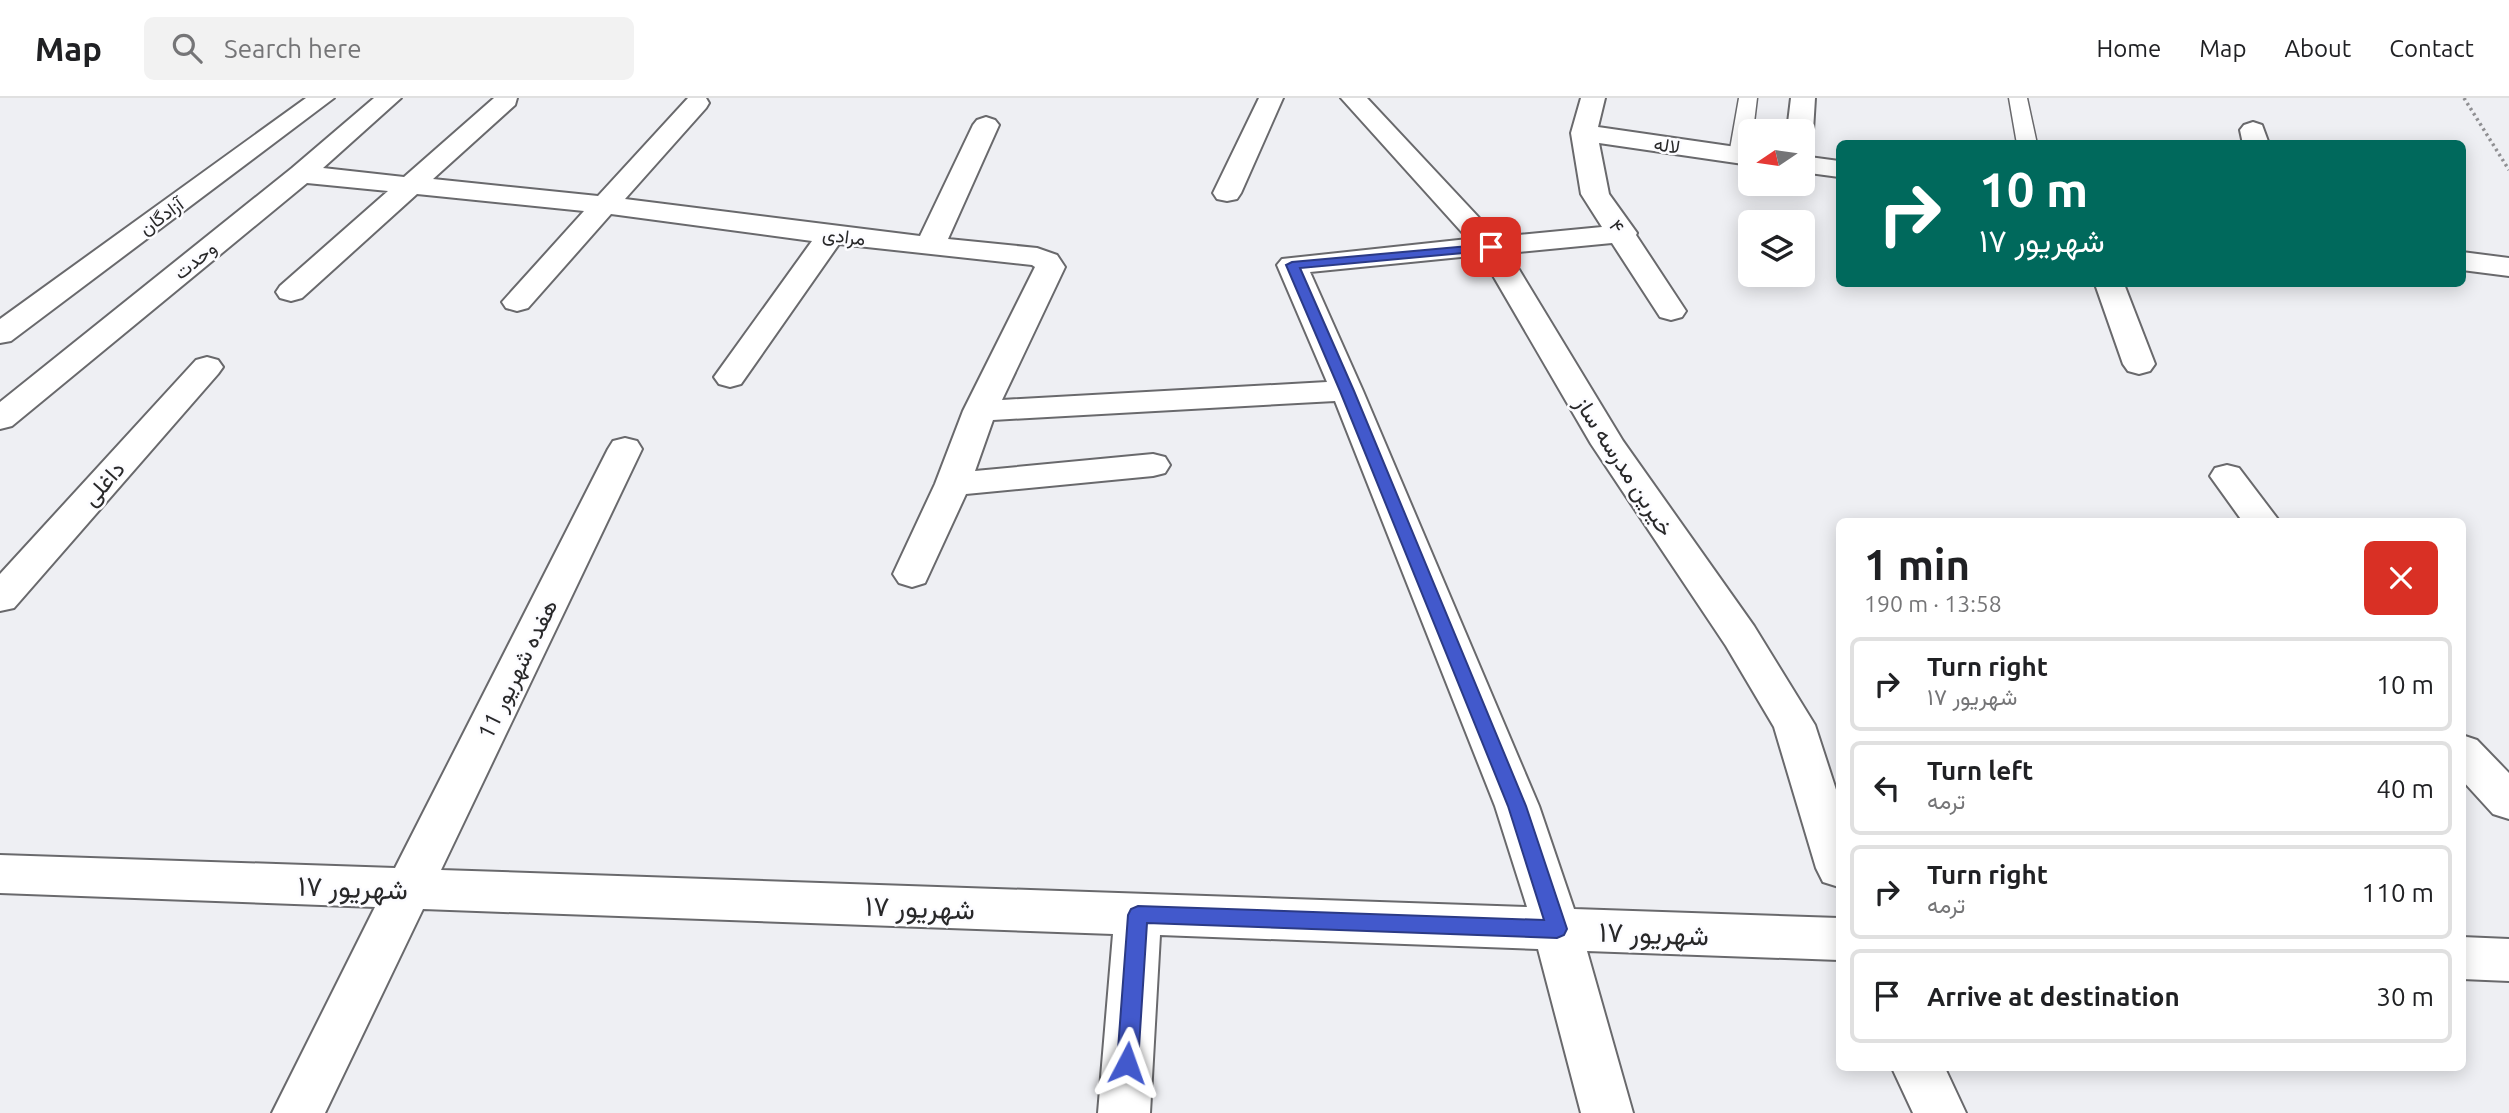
<!DOCTYPE html>
<html lang="en">
<head>
<meta charset="utf-8">
<style>
	body { margin:0; font-family:Ubuntu,Vazirmatn,sans-serif; background:#f2f2f2; color:#202124; height:100vh; display:flex; flex-direction:column; font-size:26px; white-space:nowrap }
	* { box-sizing:border-box; margin:0 }
	p { font-size:23px; color:#757577 }
	.icon { flex:none; width:38px; height:38px; fill:none; stroke:currentColor; stroke-width:2; stroke-linecap:round; stroke-linejoin:round }
	.map { position:relative; flex:1; overflow:hidden }
	.details { position:absolute; left:1836px; top:420px; width:630px; height:553px; display:flex; flex-direction:column; background:#fff; border-radius:10px; box-shadow:0 4px 18px #0003 }
	.details>* { flex:none }
	.hud { position:absolute; left:1836px; top:42px; width:630px; height:147px; border-radius:10px; box-shadow:0 4px 18px #0003; background:#00695c; color:#fff; overflow:hidden }
	.needle { width:46px; rotate:257deg }
	.buttons { position:absolute; left:1738px; top:21px; display:grid; gap:14px }
	.buttons a { display:grid; place-items:center; width:77px; height:77px; border-radius:10px; background:#fff; box-shadow:0 4px 18px #0003; font-size:35px }
	.pin { position:absolute; display:grid; place-items:center; width:60px; height:60px; color:#fff; margin:-30px; border-radius:14px; box-shadow:0 4px 10px #0006 }
	.me { position:absolute; width:77px; margin:-38px; rotate:4deg; stroke-linejoin:round; filter:drop-shadow(0 0 5px #0008) }
	.turn { display:flex; align-items:center; gap:24px; height:147px; padding:0 28px; font-size:32px }
	.turn .icon { width:91px; height:91px; stroke-width:2.5 }
	.turn b { display:block; font-size:49px; line-height:60px }
	.round { display:grid; place-items:center; flex:none; width:74px; height:74px; border-radius:10px; background:#f2f2f2 }
	.overview { display:flex; align-items:center; justify-content:space-between; height:119px; padding:0 28px }
	h1 { font-size:42px; font-weight:600; line-height:52px }
	ul { padding:0; list-style:none }
	li { display:flex; align-items:center; gap:21px; height:94px; margin:0 14px 10px; padding:0 14px; border:4px solid #e0e0e0; border-radius:10px }
	li div { flex:1 }
	li b { display:block; font-size:26px }
	li em { font-style:normal }
	header { display:flex; align-items:center; gap:42px; box-sizing:border-box; height:98px; padding:0 35px; background:#fff; border-bottom:2px solid #e0e0e0 }
	header strong { font-size:33px }
	nav { display:flex; gap:38px; margin-inline-start:auto; font-size:24px }
	.search { width:490px; height:63px; background:#f2f2f2; display:flex; align-items:center; gap:18px; box-sizing:border-box; padding:0 24px; border-radius:10px; color:#757577; font-size:26px }
	.map>svg:first-child { display:block }
	.lines { fill:none; stroke-linecap:round; stroke-linejoin:round }
	.service-casing { stroke:#69696c; stroke-width:3 }
	.minor-casing { stroke:#69696c; stroke-width:4 }
	.path { stroke:#8f8f92; stroke-width:3.5; stroke-dasharray:2.5 3.5; stroke-linecap:butt }
	.service { fill:#fff; fill-rule:evenodd }
	.minor { fill:#fff; fill-rule:evenodd }
	.route { fill:#4259cc; stroke:#2b3a85; stroke-width:2 }
	.labels { text-anchor:middle; dominant-baseline:central; stroke-width:5; stroke-linejoin:round; paint-order:stroke }
	.far-street-label { font-size:19px; fill:#282829; stroke:#fcfcff }
	.street-label { font-size:23px; fill:#282829; stroke:#fcfcff }
	.near-street-label { font-size:28px; fill:#282829; stroke:#fcfcff }
</style>
</head>
<body>
<header>
<strong>Map</strong>
<div class="search"><svg class="icon" aria-label="search" viewBox="0 0 24 24"><circle cx="10" cy="10" r="6"/><path d="M15 15l6 6"/></svg>Search here</div>
<nav><a>Home</a><a>Map</a><a>About</a><a>Contact</a></nav>
</header>
<div class="map">
<svg width="2509" height="1015" viewBox="0 0 2509 1015">
	<rect width="100%" height="100%" fill="#eeeff3"/>
	<g class="lines">
		<defs>
			<path id="service" d="M1739,0h18l-4,33h-3v18l-4,10h-14l-3,-4z
				M2009,0h18l10,46h-20z"/>
			<path id="minor" d="M306,0h28l-323,243 -11,2v-24z
				M374,0h27l-78,70 81,9 90,-79h23l-2,7 -82,74 165,17 90,-98h18l3,5 -3,5 -81,91 295,37 53,-111 4,-5 9,-3 9,3 4,5 -51,114 89,9 20,7 8,12 -63,133 325,-18 -50,-117 5,-6 186,-20 -127,-141h26l130,139 105,-10 -21,-33 -10,-61 10,-35h24l-7,29 152,22v16l-151,-22 10,51 28,39 -1,2 50,76 -4,6 -11,3 -11,-3 -48,-74 -103,10 114,188 131,185 61,99 24,74v88l-16,-5 -7,-14 -42,-141 -48,-81 -135,-202 -110,-189 -171,17 53,119 176,415 35,103 265,9v42l-252,-9 46,162h-52l-43,-164 -378,-14 -10,178h-52l15,-179 -690,-25 -98,204h-53l103,-206 -375,-14v-38l395,13 213,-419 5,-8 12,-3 12,3 5,8 -201,421 1086,37 -32,-101 -160,-405 -342,19 -18,51 178,-17 12,3 5,8 -5,8 -12,3 -187,18 -41,89 -13,4 -13,-4 -6,-9 42,-90 28,-73 72,-144 -3,-2 -193,-21 -98,140 -11,3 -11,-3 -5,-7 98,-136 -201,-27 -83,94 -11,3 -11,-3 -4,-6 82,-91 -167,-17 -115,104 -11,3 -11,-3 -4,-6 4,-6 108,-95 -81,-8 -295,243 -12,3v-27l292,-234z
				M1259,0h24l-42,95 -4,6 -10,2 -10,-2 -4,-6z
				M1791,0h24l-2,33 -4,5 -7,2v-7h-15z
				M2253,24l9,3 7,19h-26l-3,-14 4,-5z
				M1802,58l37,5v16l-37,-5z
				M2462,154l47,6v18l-47,-6z
				M2095,186h29l31,80 -5,7 -11,3 -11,-3 -5,-7z
				M207,259l11,3 5,7 -5,7 -204,234 -14,3v-37l196,-214z
				M2227,367l12,3 41,54h-37l-33,-46 5,-8z
				M2462,637l15,5 32,33v46l-16,-5 -31,-34z
				M2462,839l47,2v42l-47,-2z
				M1892,970h53l21,45h-53z"/>
		</defs>
		<use href="#service" class="service-casing"/>
		<use href="#minor" class="minor-casing"/>
		<path class="path" d="M2464,0l45,72"/>
		<use href="#service" class="service"/>
		<use href="#minor" class="minor"/>
	</g>
	<path class="route" d="M1491,146l5,1v5l-196,18 54,123 172,415 41,123 -3,6 -7,3 -410,-15 -9,140 -3,7 -8,3 -7,-3 -3,-7 11,-148 3,-6 7,-3 406,14 -36,-114 -168,-415 -54,-126 6,-3z"/>
	<g class="labels">
		<g class="far-street-label">
			<text transform="translate(1667 47) rotate(9)">لاله</text>
			<text transform="translate(161 118) rotate(-36)">آزادگان</text>
			<text transform="translate(1617 128) rotate(56)">۴</text>
			<text transform="translate(844 138) rotate(7)">مرادی</text>
			<text transform="translate(195 162) rotate(-39)">وحدت</text>
		</g>
		<g class="street-label">
			<text transform="translate(1625 368) rotate(57)">خیرین مدرسه ساز</text>
			<text transform="translate(103 385) rotate(-48)">داغلی</text>
			<text transform="translate(517 571) rotate(-64)">هفده شهریور 11</text>
		</g>
		<g class="near-street-label">
			<text transform="translate(353 789) rotate(2)">۱۷ شهریور</text>
			<text transform="translate(920 809) rotate(2)">۱۷ شهریور</text>
			<text transform="translate(1654 835) rotate(2)">۱۷ شهریور</text>
		</g>
	</g>
</svg>
<div class="buttons">
<a><svg class="needle" viewBox="-14 -14 28 28"><path d="M0-13l5 13h-10z" fill="#e53935"/><path d="M0 13l5-13h-10z" fill="#757577"/></svg></a>
<a><svg class="icon" aria-label="layers" viewBox="0 0 24 24"><path d="M12 4l9 5-9 5-9-5zM3 14l9 5 9-5"/></svg></a>
</div>
<div class="pin" style="left:1491px;top:149px;background:#d93025"><svg class="icon" aria-label="arrive" viewBox="0 0 24 24"><path d="M6 21V4h12l-3 4 3 4H6"/></svg></div>
<svg class="me" style="left:1127px;top:965px" viewBox="-20 -20 40 40"><path d="M0-17L14 15 0 8-14 15z" fill="#4259cc" stroke="#fff" stroke-width="4"/></svg>
<div class="hud">
<div class="turn"><svg class="icon" aria-label="right" viewBox="0 0 24 24"><path d="M7 20v-9h11M14 6l5 5-5 5"/></svg><div><b>10 m</b>۱۷ شهریور</div></div>
</div>
<section class="details">
<div class="overview"><div><h1>1 min</h1><p>190 m · 13:58</p></div><a class="round" style="background:#d93025;color:#fff"><svg class="icon" aria-label="close" viewBox="0 0 24 24"><path d="M6 6l12 12M18 6L6 18"/></svg></a></div>
<ul>
<li><svg class="icon" aria-label="right" viewBox="0 0 24 24"><path d="M7 20v-9h11M14 6l5 5-5 5"/></svg><div><b>Turn right</b><p>۱۷ شهریور</p></div><em>10 m</em></li>
<li><svg class="icon" aria-label="left" viewBox="0 0 24 24"><path d="M17 20v-9H6M10 6l-5 5 5 5"/></svg><div><b>Turn left</b><p>ترمه</p></div><em>40 m</em></li>
<li><svg class="icon" aria-label="right" viewBox="0 0 24 24"><path d="M7 20v-9h11M14 6l5 5-5 5"/></svg><div><b>Turn right</b><p>ترمه</p></div><em>110 m</em></li>
<li><svg class="icon" aria-label="arrive" viewBox="0 0 24 24"><path d="M6 21V4h12l-3 4 3 4H6"/></svg><div><b>Arrive at destination</b></div><em>30 m</em></li>
</ul>
</section>
</div>
</body>
</html>
